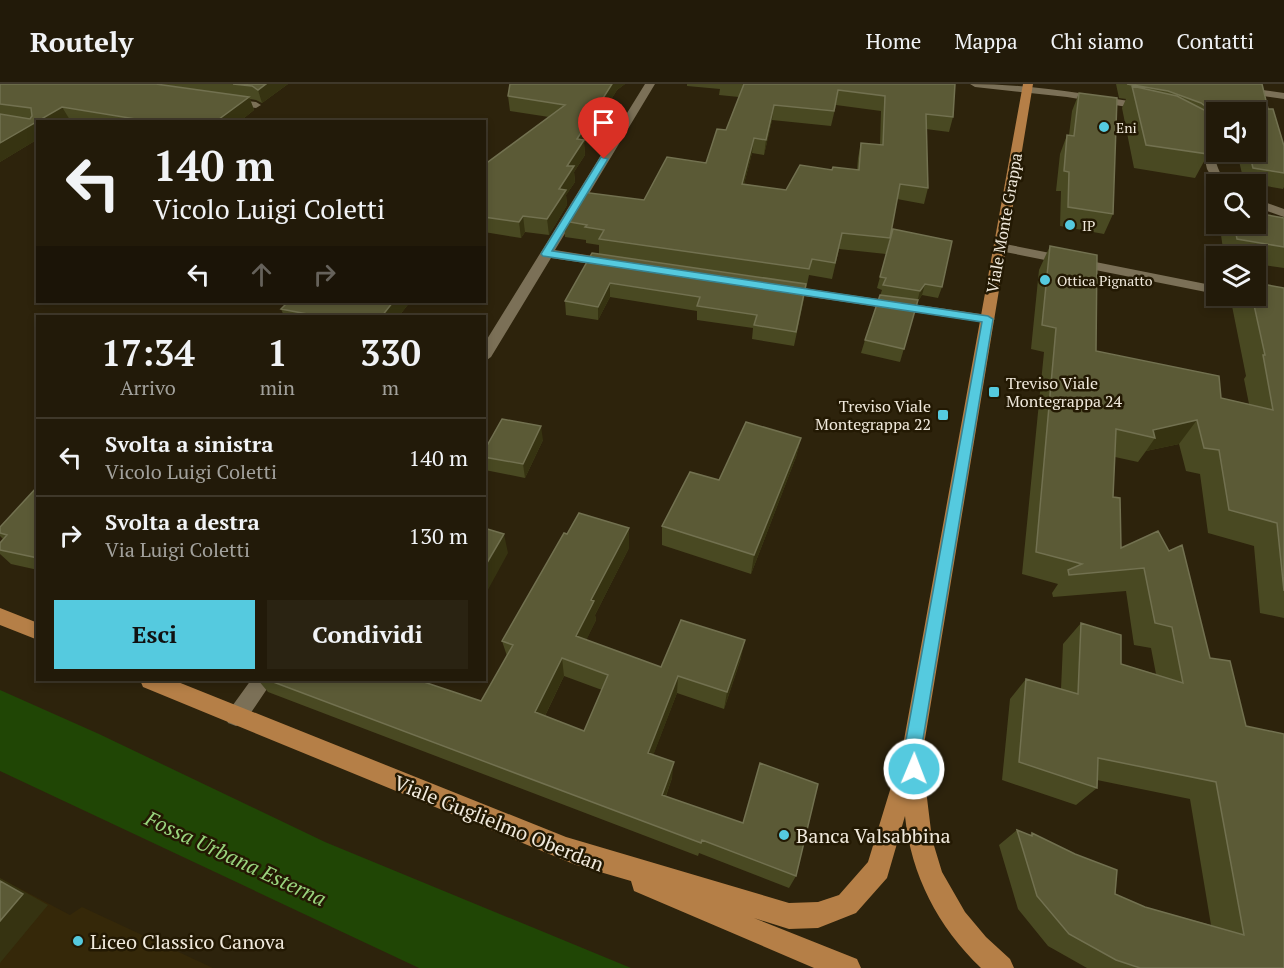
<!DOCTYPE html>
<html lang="it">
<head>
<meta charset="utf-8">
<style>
	body { margin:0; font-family:"PT Serif",serif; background:#2a2312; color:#f1f3f6; height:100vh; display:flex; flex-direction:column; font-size:22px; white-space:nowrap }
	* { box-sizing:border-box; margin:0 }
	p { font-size:20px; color:#a2a19c }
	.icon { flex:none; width:33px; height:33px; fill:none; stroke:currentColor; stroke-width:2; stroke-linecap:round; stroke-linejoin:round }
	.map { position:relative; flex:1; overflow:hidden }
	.details { position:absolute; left:36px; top:231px; width:450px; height:366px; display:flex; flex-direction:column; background:#221a09; border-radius:0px; box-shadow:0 3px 9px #0003,0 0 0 2px #3f382a }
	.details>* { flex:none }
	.top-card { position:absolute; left:36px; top:36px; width:450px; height:183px; border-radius:0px; box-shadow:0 3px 9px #0003,0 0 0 2px #3f382a; background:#221a09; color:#f1f3f6; overflow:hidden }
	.buttons { position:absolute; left:1206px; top:18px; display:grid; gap:12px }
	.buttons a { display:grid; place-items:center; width:60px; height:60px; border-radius:0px; background:#221a09; box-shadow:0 3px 9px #0003,0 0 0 2px #3f382a; font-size:30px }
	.pin { position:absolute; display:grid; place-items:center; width:51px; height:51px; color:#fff; margin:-62px -26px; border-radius:50% 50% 50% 0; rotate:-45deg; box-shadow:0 0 6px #0007 }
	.pin .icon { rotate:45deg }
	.me { position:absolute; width:66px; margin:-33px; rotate:1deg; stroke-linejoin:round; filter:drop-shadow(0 0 4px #0008) }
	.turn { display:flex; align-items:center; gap:21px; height:126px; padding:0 18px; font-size:27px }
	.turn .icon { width:78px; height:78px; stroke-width:2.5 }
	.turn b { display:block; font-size:42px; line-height:51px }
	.lanes { display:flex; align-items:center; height:57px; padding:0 18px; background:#0003; justify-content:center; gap:30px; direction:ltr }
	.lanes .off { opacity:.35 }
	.eta { display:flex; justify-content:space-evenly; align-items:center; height:102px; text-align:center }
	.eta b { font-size:36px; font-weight:700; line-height:42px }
	.cta { display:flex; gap:12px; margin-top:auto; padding:12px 18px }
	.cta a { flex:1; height:69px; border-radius:0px; background:#55cadf; color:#111; font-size:24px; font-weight:700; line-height:69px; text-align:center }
	.cta a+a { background:#2a2312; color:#f1f3f6 }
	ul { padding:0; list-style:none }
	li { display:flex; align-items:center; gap:18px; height:78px; padding:0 18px; border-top:2px solid #3f382a }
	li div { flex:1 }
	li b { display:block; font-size:22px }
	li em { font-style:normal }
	header { display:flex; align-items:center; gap:36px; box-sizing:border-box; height:84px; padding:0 30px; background:#221a09; border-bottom:2px solid #3f382a }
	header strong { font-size:28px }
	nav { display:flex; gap:33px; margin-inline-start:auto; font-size:21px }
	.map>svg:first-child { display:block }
	.built { fill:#352809 }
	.water { fill:#204605 }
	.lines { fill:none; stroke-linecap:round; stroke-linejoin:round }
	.lane { fill:#7b7057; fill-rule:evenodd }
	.street { fill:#7b7057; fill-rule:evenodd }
	.primary { fill:#b57f47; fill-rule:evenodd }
	.wall { fill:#494922; fill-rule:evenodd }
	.shaded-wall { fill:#363311 }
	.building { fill:#5b5a36; stroke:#727150; stroke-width:1.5; fill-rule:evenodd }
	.route { fill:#55cadf; stroke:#378391; stroke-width:1.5 }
	.poi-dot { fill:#55cadf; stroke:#231903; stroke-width:2 }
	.labels { text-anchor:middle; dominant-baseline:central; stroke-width:5; stroke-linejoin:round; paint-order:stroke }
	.far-poi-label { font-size:14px; fill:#f0e9dc; stroke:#231903; text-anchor:start }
	.street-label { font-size:16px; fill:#f0e9dc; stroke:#231903 }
	.poi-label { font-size:16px; fill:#f0e9dc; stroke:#231903; text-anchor:start }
	.near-street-label { font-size:20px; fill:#f0e9dc; stroke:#231903 }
	.near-poi-label { font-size:20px; fill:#f0e9dc; stroke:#231903; text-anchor:start }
	.near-water-label { font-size:21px; font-style:italic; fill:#99d47d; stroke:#231903 }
</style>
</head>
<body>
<header>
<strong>Routely</strong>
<nav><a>Home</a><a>Mappa</a><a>Chi siamo</a><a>Contatti</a></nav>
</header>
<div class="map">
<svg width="1284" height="884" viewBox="0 0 1284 884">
	<rect width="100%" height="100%" fill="#2d230c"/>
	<path class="built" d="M0,794l70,37 12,-8 131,61h-213z"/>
	<path class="water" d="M0,606l99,44 226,108 306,126h-212l-419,-197z"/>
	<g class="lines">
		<path class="lane" d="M230,15l26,3 5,3 -5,3 -29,-4 -2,-2z"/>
		<path class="street" d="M645,0h10l-100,166 57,9 7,4 -7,4 -61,-9 -60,99 -7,5v-18z
			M970,0c59,0 117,10 175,20l5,3 -5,3 -78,-13 -92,-10z
			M1191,0h27l66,9v6l-88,-12z
			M1194,37c20,7 18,30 24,47 2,6 6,11 10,16l-12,1 -9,-16 -7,-31 -11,-14z
			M1256,115l28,10v8l-28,-10z
			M1000,159l216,43v8l-221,-44 -1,-3z
			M782,201l206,30 7,4 -7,4 -211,-31 -2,-3z
			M251,596h22l-29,43 -8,3 -8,-3 -3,-7z"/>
		<path class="primary" d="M1023,0h10l-111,673 10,82 10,33 23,40 21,25 24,22 4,9h-33c-43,-41 -70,-93 -76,-152l-18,62 -31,35 -38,15 -29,1 -35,-11 103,41 4,9h-47l-180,-77 -3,-10 -55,-16 -433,-178 -3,-7h33l393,157 223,66 29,-1 21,-7 29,-33 34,-111z
			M0,524l38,15v17l-38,-15z"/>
	</g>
	<path class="wall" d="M0,0h288l-26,19 -6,-3 -6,-1 4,11 -15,12h-161l-8,-2 -3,2h-29v17l-38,23z
		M510,0h115l-8,6 -33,53 1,12 -11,17 1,10 -9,13 1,10 -18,30 -24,-3 -4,6 -37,-6v-67l65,-48 -39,-6 -2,-15z
		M687,0h268l-2,33 -4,15 -23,-3 2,59 -4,16 -27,-5 -7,39 -4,16 -47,-5 -7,30 -23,-4 -15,71 -42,-7 1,-11 -56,-8v-9l-87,-14 -12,23 -32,-5 -1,-14 34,-47v-9l-13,-2v-3l-21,-3 -1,-16 80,-21 62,-37 20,-33 13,-33 -20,-2 1,-6 -33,-3zM836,21l45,6 -1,34 -19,-2 -3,15 -1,12h-25l-46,20 -42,-6 8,-31 12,2 8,-35 59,6z
		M1116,0h146l6,25 16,37v41l-1,2 -39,-7 -5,-21 -22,-4 -5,-22 -5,10 1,9 -13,24 -61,-10 -12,-60 4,-9 -7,-1zM1216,28l40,40h-40z
		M1079,9l34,121 -9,20 -44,-8 1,-35h-5l4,-37 7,-19h2l3,-24z
		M1284,134v50l-28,-4v-8h-32l-4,-28 2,-4h34z
		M893,145l49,58 -4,11 -16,-3 -4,6 -18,61 -39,-9 4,-13 17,-50 -5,-2z
		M1050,162l46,105 125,47 28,6 -5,-25 2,-3 -14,-70 7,-10h17l28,-8v330l-24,-5 -6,-67 -46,-13 -8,-59 -14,-3 -7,-27 -33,7 -8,11 -23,-5 -2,40 8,51 37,-17 126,437h-197l-39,-22 -30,-37 -19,-64 18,-15 13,5 2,-2 83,61 30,13 66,18 -21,-126 -93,-19v8l-21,17 -74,-25 8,-81 16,-20 35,10 2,-45 18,-21 40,41 35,10 -5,-26 -17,-3 -8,-54 -73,6 -1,-4 6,-9 -36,-10 22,-222 -13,-3 8,-79z
		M288,218h122l-11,14h-115l-3,-7z
		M801,354l-5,19 -45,117 -89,-29v-19l57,-46z
		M543,356l-18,38 -40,-8 -1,-19z
		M38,395v91l-27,-6 -11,-10v-11l3,-4 -3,-3v-9l37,-40 -3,-3z
		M629,464l-34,67 1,5 -10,20 75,27 80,-9 -17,51 -47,-16 -24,62 19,23 -6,18 130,80 -7,12 -90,-35 -1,3 -430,-164 -10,-12h160l63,21 26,-45 -5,-15zM564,592l38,14 -18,41 -39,-15z"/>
	<path class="shaded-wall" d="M266,0h22l-26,19 -4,-13z
		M612,0h13l-8,6 -33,53 1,12 -11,17 1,10 -9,13 1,10 -18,30 -2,-16 30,-80z
		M249,13l5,13 -15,12h-24z
		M774,21l-2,15 -8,35 2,-15z
		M62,23l8,13 -3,2h-29v17l-38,23v-19z
		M754,54l-2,15 -12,47 2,-16z
		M523,132l2,16 -4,6 -2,-16z
		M610,199v14l-12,23v-13z
		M925,200l-3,11 -5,7 3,-11z
		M393,218h17l-11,14h-17z
		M1197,336l-18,24 -33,7 9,-13 -2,-8z
		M541,342l2,14 -18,38 -2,-14z
		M801,354l-5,19 -45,117 3,-19z
		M629,444v20l-34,67 1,5 -17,35 -3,-19 15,-36z
		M504,450l4,19 -24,44v-29z
		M745,556l-4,18 -17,51 3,-17z
		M562,574l2,18 -25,52 -4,-16z
		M678,592l-1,17 -29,76v-16z
		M674,678l-2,16 -11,31 1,-14z
		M0,794l48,27 -48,58z"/>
	<path class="building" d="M0,0h156l93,13 -34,25h-61l-92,-15 -62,36v-29l30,5 2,-3 -1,-8 -31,-4z
		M233,0h33l-8,6 -6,-4z
		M510,0h102l-35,55 7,1 -17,26h7l-15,23 7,1 -19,29 -24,-3 -4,6 -35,-5v-52l81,-60 -57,-9z
		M744,0h211l-2,33 -27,-3 2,74 -28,-4 -10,54 -48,-5 -7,30 -23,-4 -3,10 -210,-30 5,-9 -19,-3 2,-2 -23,-4 18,-29 62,8 23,-43 39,6 11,-34 9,1zM838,6l47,6 -2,49 -22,-2 -2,27 -26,-3 -1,3 -32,-5 -14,25 -44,-6 12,-46 12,2 8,-35 60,6z
		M1127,0h135l6,25h5l11,37v27l-31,-5 -4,-16h7v-40h-40v2l-15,-11 -33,-12z
		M1132,2l45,10 33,17 4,19 -9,-1 3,23 -62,-9z
		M1079,9l38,5 -4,116 -45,-7 1,-35 -5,-1 3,-36 7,1z
		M1256,129l28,5v29l-47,-8 -3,-15h22z
		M893,145l59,12 -10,46 -17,-3 -5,7 -37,-6 3,-7 -6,-1z
		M1050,162l47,9 -1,96 123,25 2,22 52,12 -10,-55h2l-13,-59h4v-13l28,5v303l-7,-68 -48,-13 -10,-60 -15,-2 -7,-28 -44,10 2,8 -39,-9 -3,68 7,1 1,50 37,-17 11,20 13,-6 28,113 20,3 16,65 38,8v234h-144l-24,-8 -47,-26 -32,-38 -20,-66 15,6v-3l43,21 42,16 -2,24 30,13 99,28 -28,-153 -118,-24 -1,30 -78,-26 7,-83 52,15 3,-71 40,12v29l62,19 -11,-56 -17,-4 -11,-55 -75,7 -1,-5 14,-6 -46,-12 20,-224 -14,-3z
		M592,169l214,31 -10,48 -42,-7 3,-10 -60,-9 3,-9 -90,-14 -12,24 -33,-6z
		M880,211l38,5 -14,49 -39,-9z
		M288,218h105l-11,14h-78l3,-2 -26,-5z
		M502,335l39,7 -18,38 -39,-7v-6z
		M746,338l55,16 -47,117 -92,-29 28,-54 29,8z
		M38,402v72l-38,-8v-7l7,-8 -7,-2v-6z
		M579,429l50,15 -38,72 3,1 -18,35 85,31 20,-47 64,20 -18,52 -49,-16 -30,77 26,9 -12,33 81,28 17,-60 58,21 -22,92 -94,-36 -1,3 -433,-163h150l63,21 32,-56 -11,-4 62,-108 3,1zM562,574l46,17 -24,56 -49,-19z
		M484,444l20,6 -20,34z
		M0,797l23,13 -23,27z"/>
	<path class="route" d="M601,73l7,2 -56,92 436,65 5,3 -72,432 2,18 -3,6 -6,3 -6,-3 -4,-24 78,-429 -439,-66 -2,-2z"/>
	<g class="poi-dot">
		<circle cx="1104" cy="43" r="6"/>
		<circle cx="1070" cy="141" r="6"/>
		<circle cx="1045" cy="196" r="6"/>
		<rect x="988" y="302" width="12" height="12" rx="3"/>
		<rect x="937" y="325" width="12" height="12" rx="3"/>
		<circle cx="784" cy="751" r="6"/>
		<circle cx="78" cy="857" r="6"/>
	</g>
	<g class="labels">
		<g class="far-poi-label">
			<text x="1116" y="43">Eni</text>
			<text x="1082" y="141">IP</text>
			<text x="1057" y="196">Ottica Pignatto</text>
		</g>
		<g class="street-label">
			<text transform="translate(1004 139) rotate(-80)">Viale Monte Grappa</text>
		</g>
		<g class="poi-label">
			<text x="1006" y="299">Treviso Viale<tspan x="1006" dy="18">Montegrappa 24</tspan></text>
			<text x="931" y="322" text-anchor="end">Treviso Viale<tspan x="931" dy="18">Montegrappa 22</tspan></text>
		</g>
		<g class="near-street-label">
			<text transform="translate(499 739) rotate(22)">Viale Guglielmo Oberdan</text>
		</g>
		<g class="near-poi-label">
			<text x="796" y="751">Banca Valsabbina</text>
			<text x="90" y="857">Liceo Classico Canova</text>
		</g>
		<g class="near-water-label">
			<text transform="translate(236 774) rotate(25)">Fossa Urbana Esterna</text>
		</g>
	</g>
</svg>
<div class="buttons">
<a><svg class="icon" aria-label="sound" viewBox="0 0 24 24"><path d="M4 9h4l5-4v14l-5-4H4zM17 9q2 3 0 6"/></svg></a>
<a><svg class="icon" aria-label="search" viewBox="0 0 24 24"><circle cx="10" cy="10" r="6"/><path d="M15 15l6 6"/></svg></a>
<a><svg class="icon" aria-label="layers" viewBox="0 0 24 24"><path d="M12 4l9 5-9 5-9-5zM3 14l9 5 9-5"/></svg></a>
</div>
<div class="pin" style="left:604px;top:75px;background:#d93025"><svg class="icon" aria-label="arrive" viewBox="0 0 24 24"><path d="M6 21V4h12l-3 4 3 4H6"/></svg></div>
<svg class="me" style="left:914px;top:685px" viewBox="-20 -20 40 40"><circle r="17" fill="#55cadf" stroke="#fff" stroke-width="3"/><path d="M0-11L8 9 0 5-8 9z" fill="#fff"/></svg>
<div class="top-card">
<div class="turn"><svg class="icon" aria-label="left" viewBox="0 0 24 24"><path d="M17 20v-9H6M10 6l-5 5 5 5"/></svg><div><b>140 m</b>Vicolo Luigi Coletti</div></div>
<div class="lanes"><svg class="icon" aria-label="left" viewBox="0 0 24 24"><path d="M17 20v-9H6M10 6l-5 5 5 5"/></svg><svg class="icon off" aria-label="ahead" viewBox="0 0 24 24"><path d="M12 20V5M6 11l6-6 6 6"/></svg><svg class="icon off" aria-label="right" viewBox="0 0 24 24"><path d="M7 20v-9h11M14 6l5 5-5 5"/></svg></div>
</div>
<section class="details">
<div class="eta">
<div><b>17:34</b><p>Arrivo</p></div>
<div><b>1</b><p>min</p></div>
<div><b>330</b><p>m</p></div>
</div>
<ul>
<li><svg class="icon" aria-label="left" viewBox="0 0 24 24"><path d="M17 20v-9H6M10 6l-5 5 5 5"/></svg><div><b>Svolta a sinistra</b><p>Vicolo Luigi Coletti</p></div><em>140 m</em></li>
<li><svg class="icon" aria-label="right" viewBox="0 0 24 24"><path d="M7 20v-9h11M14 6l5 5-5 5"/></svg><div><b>Svolta a destra</b><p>Via Luigi Coletti</p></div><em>130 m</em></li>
</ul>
<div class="cta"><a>Esci</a><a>Condividi</a></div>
</section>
</div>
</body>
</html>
